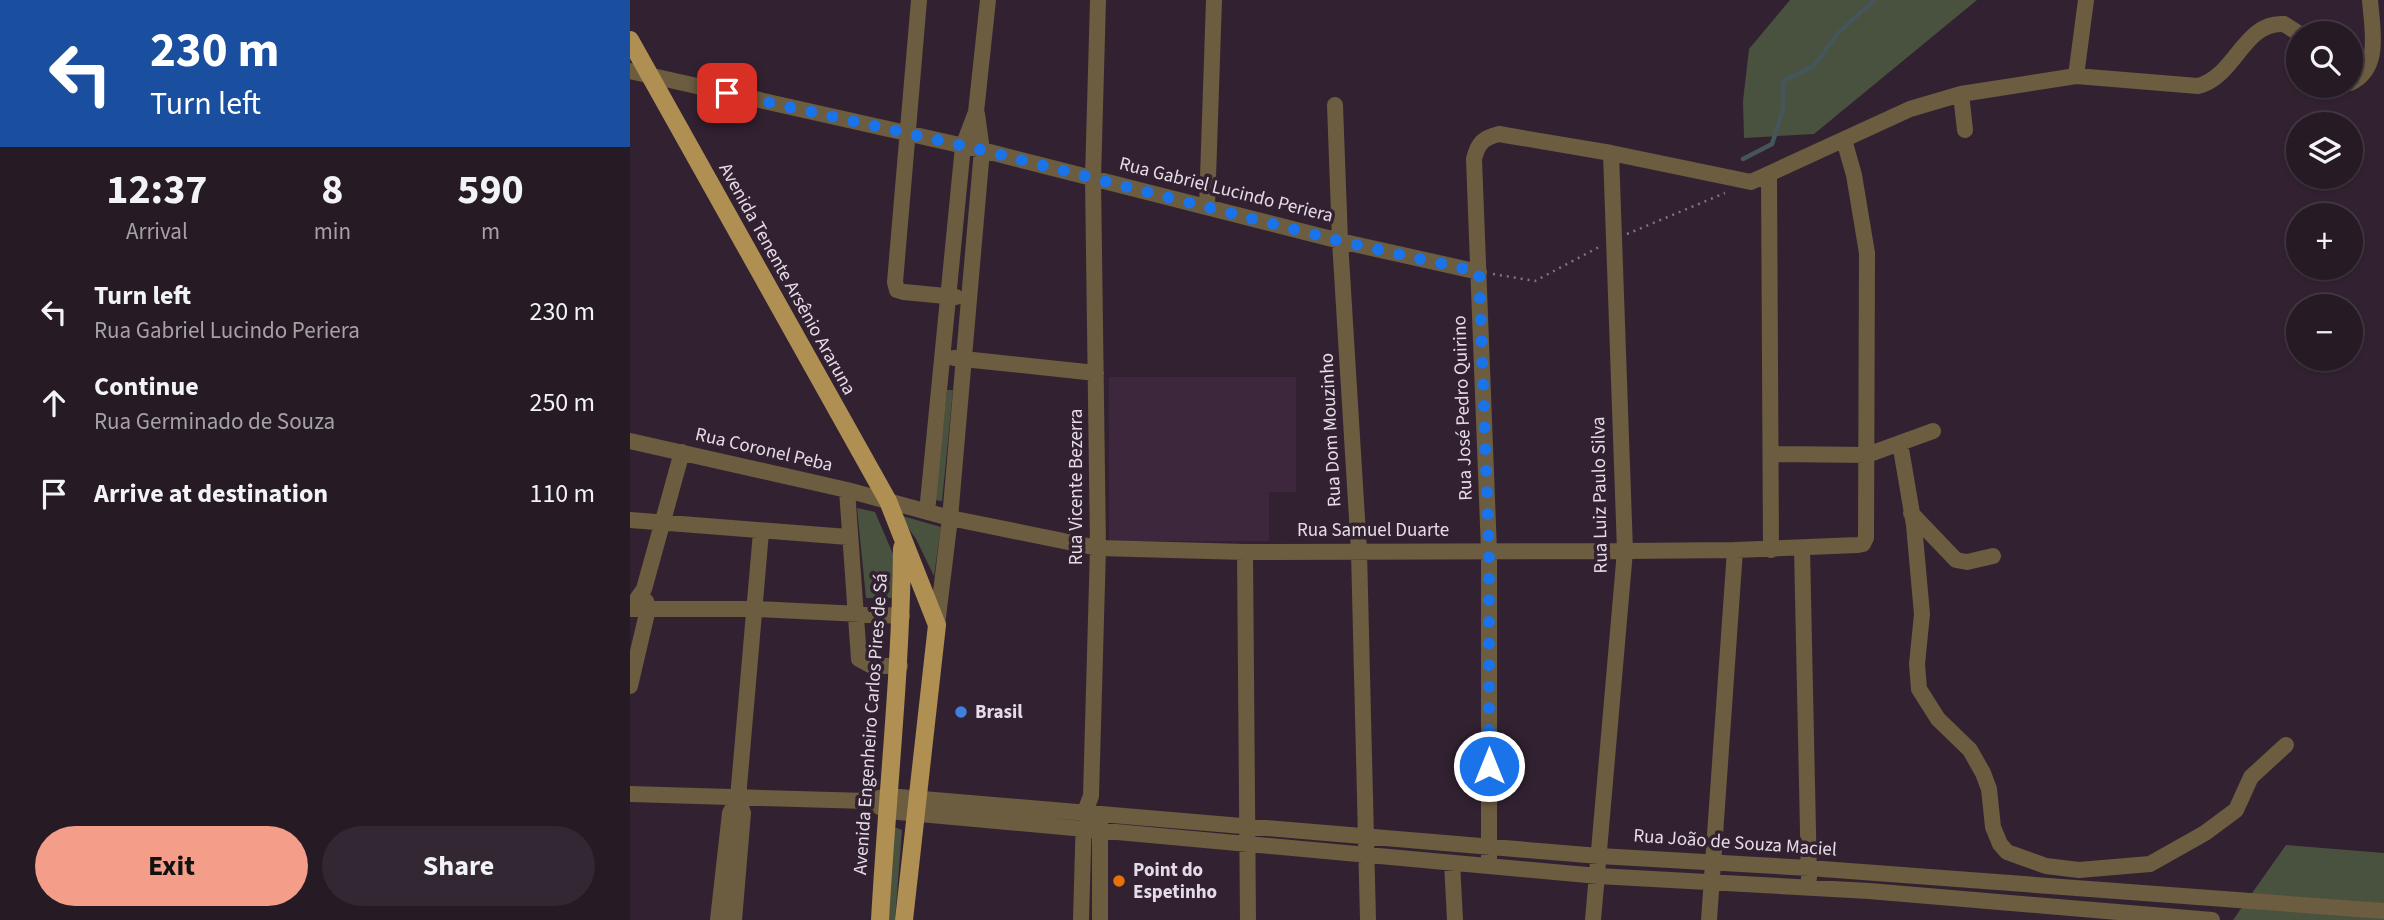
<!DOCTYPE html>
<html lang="en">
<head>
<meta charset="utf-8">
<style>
	body { margin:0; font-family:"Source Sans 3",sans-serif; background:#322732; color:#f1f3f6; height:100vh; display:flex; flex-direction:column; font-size:26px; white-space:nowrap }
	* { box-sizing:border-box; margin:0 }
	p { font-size:23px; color:#a4a1a7 }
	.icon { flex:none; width:38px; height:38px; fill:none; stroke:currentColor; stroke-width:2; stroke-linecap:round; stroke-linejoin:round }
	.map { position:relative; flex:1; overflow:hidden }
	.side { display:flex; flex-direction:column; background:#261a25; width:630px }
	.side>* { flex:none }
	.guide { background:#1a4fa0; color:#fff; overflow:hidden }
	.tools { position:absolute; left:1656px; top:21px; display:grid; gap:14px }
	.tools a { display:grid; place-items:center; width:77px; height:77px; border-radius:50%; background:#261a25; box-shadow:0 2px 5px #0004,0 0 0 2px #423842; font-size:35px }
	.pin { position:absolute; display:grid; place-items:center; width:60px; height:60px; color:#fff; margin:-30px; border-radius:14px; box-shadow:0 4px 10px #0006 }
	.me { position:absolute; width:77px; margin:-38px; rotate:0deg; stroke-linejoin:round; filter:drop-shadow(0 0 5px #0008) }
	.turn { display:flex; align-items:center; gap:24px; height:147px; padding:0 35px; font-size:32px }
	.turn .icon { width:91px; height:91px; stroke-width:2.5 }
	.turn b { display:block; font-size:49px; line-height:60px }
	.eta { display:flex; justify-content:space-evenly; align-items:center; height:119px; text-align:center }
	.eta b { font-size:42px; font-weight:700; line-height:49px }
	.primary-button { display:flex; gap:14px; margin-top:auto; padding:14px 35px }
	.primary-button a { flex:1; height:80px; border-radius:42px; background:#f49e8a; color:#111; font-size:28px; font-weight:700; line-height:80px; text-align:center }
	.primary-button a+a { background:#322732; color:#f1f3f6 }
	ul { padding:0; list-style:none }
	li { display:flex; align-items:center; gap:21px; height:91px; padding:0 35px }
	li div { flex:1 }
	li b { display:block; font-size:26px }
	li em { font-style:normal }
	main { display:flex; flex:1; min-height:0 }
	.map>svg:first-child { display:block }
	.built { fill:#3c273c }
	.green { fill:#49513f }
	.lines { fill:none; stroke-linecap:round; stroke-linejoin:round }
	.stream { stroke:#45565b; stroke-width:4.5 }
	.path { stroke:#817481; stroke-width:2.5; stroke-dasharray:2 5; stroke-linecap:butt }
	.minor { stroke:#6c5c40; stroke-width:16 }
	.major { stroke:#af8f52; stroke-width:18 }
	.route { stroke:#1a73e8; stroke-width:12; stroke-dasharray:0 21.6 }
	.shop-dot { fill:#3f7fe0; stroke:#322231; stroke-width:2.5 }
	.food-dot { fill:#e8710a; stroke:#322231; stroke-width:2.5 }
	.labels { text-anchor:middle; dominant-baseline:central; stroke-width:7; stroke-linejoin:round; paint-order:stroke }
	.street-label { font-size:19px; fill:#e6dce6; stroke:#322231 }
	.poi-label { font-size:19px; font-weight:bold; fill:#e6dce6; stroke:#322231; text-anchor:start }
</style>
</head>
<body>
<main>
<section class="side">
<div class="guide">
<div class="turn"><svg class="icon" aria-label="left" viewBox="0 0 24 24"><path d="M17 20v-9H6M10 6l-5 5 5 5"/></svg><div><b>230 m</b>Turn left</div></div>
</div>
<div class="eta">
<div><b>12:37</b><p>Arrival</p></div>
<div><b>8</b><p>min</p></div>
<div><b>590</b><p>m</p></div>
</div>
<ul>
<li><svg class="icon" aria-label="left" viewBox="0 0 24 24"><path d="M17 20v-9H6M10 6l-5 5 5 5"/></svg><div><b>Turn left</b><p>Rua Gabriel Lucindo Periera</p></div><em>230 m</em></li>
<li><svg class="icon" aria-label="ahead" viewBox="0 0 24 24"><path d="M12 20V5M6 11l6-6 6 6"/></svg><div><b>Continue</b><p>Rua Germinado de Souza</p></div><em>250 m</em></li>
<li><svg class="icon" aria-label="arrive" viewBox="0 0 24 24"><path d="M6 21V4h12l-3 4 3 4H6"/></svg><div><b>Arrive at destination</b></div><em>110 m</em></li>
</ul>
<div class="primary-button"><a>Exit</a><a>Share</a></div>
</section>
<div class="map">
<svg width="1754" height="920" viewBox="0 0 1754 920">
	<rect width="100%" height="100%" fill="#322231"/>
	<path class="built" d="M479,377h187v115h-27v49h-160z"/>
	<path class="green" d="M1160,0h187l-163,134 -70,4 -1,-37 6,-52z
		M317,390h6l-11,111 -7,-1z
		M227,508l18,4 21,49 -3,37h-27z
		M269,515l42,12 -7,49 -18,-37z
		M264,827l8,3 -7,90h-8z
		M1656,845l98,8v67h-151z"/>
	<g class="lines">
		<path class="stream" d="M1113,159l29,-15 11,-34v-29l31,-15 24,-33 36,-33"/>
		<path class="path" d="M997,234l98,-41
			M863,274l42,7 64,-34"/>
		<path class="minor" d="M289,0l-24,282 2,8 7,2 52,5
			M0,71l352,79 358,91 139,31
			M1446,76l122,10c37,-9 46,-65 86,-62l14,9
			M1720,83c32,-15 22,-54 20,-83
			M1331,94l4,36
			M705,105l5,136 19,310 9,369
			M1139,174l2,376
			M577,207l7,-207
			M324,358l142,15
			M0,441l217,49 103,28 148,30 147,4 380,-1 110,-1 123,-5 5,-1 3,-6 1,-285 -13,-78 -10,-35
			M1270,443l14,82 8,89 -5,50 2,25 19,30 32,31 13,23 6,16 4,38 7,17 7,8 39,14 33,4 71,-6 55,-31 31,-23 15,-33 35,-32
			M1142,454l95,1 66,-24
			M217,490l12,169 13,7h28
			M297,512l36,-366 13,-34 12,-112
			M1281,513l45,47 11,2 26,-6
			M0,520l218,17
			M1172,548l7,330
			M615,552l3,368
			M0,609h125l147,7
			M0,609l14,-20 38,-137
			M307,625l13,-107 32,-368 -5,-36
			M0,686l18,-77 -2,-8
			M0,794l237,7 20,-5 712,60 210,12 575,43
			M246,805l11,6 711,65 271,15 343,29
			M822,863l3,57
			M859,866v-315l-15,-392c4,-16 9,-21 25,-25l112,19 140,29 159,-73 51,-15 115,-18 10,-76
			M88,920l12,-107 8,-15 23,-266
			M104,920l9,-107 -5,-15
			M451,920l3,-106 7,-18 7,-248 -5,-370 5,-178
			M470,920v-96
			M963,920l32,-369 -14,-398
			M1079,920l26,-370"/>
		<path class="major" d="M0,40l258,461 49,124 -33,295
			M250,920c7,-124 21,-248 22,-372"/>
	</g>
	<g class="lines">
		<path class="route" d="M97,93l255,57 358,91 139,31 10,279v215"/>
	</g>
	<circle class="shop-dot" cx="331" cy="712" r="7"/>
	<circle class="food-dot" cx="489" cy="881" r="7"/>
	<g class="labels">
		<g class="street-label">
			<text transform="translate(596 190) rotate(14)">Rua Gabriel Lucindo Periera</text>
			<text transform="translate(157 279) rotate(61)">Avenida Tenente Arsênio Araruna</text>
			<text transform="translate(833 408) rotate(-92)">Rua José Pedro Quirino</text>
			<text transform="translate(701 430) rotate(-93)">Rua Dom Mouzinho</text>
			<text transform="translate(134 450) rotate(13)">Rua Coronel Peba</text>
			<text transform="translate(446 487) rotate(-90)">Rua Vicente Bezerra</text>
			<text transform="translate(970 495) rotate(-91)">Rua Luiz Paulo Silva</text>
			<text x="743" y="530">Rua Samuel Duarte</text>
			<text transform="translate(241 724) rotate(-86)">Avenida Engenheiro Carlos Pires de Sá</text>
			<text transform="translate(1105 843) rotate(4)">Rua João de Souza Maciel</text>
		</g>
		<g class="poi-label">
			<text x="345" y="712">Brasil</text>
			<text x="503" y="870">Point do<tspan x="503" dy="22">Espetinho</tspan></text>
		</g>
	</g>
</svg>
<div class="tools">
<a><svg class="icon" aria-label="search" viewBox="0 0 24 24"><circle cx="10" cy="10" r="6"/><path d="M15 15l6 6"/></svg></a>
<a><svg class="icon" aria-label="layers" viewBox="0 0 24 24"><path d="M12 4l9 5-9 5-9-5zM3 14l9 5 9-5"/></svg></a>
<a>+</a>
<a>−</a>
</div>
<div class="pin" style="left:97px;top:93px;background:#d93025"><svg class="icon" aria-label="arrive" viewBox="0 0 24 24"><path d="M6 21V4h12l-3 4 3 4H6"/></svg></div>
<svg class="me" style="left:859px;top:766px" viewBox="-20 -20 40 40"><circle r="17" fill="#1a73e8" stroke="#fff" stroke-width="3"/><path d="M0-11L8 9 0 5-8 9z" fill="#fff"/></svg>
</div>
</main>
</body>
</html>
